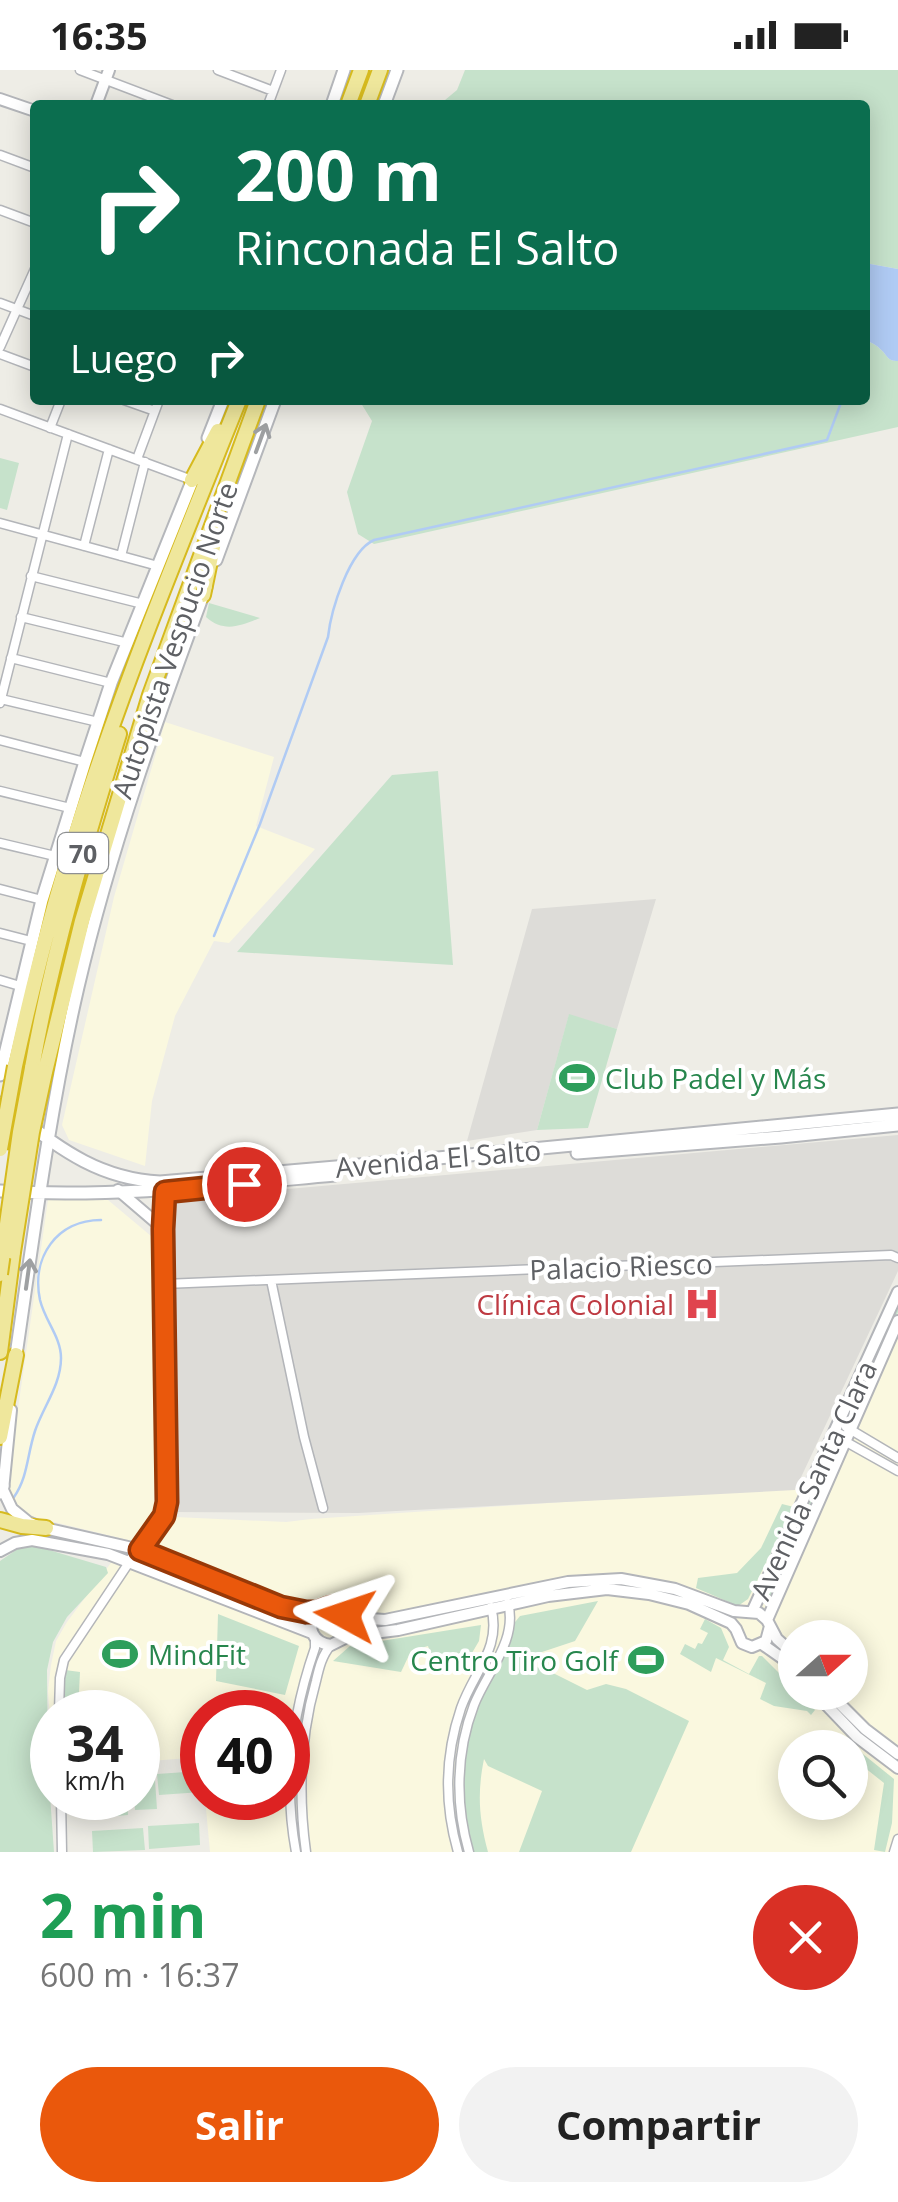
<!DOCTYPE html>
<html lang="es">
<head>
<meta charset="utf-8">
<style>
	body { margin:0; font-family:"Open Sans",sans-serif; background:#f2f2f2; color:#222; height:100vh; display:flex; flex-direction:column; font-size:38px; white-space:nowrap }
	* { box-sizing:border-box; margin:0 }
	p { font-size:32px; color:#767676 }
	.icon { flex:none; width:55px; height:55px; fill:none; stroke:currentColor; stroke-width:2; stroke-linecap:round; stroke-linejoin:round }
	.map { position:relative; height:1782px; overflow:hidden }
	.sheet { display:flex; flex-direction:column; background:#fff; flex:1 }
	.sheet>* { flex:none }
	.banner { position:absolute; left:30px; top:30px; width:840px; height:305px; border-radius:10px; box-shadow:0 5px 25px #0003; background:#0b6e4f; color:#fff; overflow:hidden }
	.needle { width:65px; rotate:69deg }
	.tools { position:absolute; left:778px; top:1550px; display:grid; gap:20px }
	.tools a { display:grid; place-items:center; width:90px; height:90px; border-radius:50%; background:#fff; box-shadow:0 5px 25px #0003; font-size:50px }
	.speed { position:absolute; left:30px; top:1620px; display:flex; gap:20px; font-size:50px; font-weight:700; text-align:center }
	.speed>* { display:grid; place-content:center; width:130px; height:130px; border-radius:50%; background:#fff; box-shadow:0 5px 25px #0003; line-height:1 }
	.speed small { font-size:25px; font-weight:400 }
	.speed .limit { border:15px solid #d22; background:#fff; color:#111 }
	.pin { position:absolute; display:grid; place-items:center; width:85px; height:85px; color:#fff; margin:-42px; border:5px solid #fff; border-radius:50%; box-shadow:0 2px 10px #0007 }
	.me { position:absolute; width:110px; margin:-55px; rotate:275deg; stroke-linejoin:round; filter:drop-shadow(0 0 8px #0008) }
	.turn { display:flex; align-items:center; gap:35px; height:210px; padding:0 40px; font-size:45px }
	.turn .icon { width:130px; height:130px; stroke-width:2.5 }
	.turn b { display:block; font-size:70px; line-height:85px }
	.then { display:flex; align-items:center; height:95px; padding:0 40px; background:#0003; gap:20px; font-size:38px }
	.round { display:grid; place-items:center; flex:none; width:105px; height:105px; border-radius:52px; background:#f2f2f2 }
	.head { display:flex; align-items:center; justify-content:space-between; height:170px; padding:0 40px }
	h1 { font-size:60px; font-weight:700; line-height:75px; color:#1e9e55 }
	.action { display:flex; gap:20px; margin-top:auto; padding:20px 40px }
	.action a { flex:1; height:115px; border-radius:60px; background:#ea580c; color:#fff; font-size:40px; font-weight:700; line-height:115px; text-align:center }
	.action a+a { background:#f2f2f2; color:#222 }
	.status { display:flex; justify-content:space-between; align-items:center; height:70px; padding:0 50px; background:#fff; direction:ltr }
	.status svg { height:28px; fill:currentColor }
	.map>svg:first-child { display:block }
	.commercial { fill:#faf8df; fill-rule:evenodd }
	.industrial { fill:#dddcd8 }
	.green { fill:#c6e2cb }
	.water { fill:#b0cbf4 }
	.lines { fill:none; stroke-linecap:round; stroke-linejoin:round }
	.stream { stroke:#b0cbf4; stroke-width:2.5 }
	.minor-casing { stroke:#b3b5b9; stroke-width:11 }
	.tertiary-casing { stroke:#b3b5b9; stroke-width:14 }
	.secondary-casing { stroke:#b5b7bb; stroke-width:15 }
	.motorway-casing { stroke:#d6ba1e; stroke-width:18 }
	.minor { stroke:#fff; stroke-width:8 }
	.tertiary { stroke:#fff; stroke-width:10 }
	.secondary { stroke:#fff; stroke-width:11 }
	.motorway { stroke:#efe79c; stroke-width:14 }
	.motorway-bridge-casing { stroke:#d6ba1e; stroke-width:18; stroke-linecap:butt }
	.motorway-bridge { stroke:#efe79c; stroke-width:14 }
	.oneway { stroke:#9ea0a2 }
	.route-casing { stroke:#983908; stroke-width:25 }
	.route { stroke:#ea580c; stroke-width:18 }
	.labels { text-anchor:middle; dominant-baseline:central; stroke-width:8; stroke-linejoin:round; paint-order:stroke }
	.shield { fill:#fff; stroke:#8e9092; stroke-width:2.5 }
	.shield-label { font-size:25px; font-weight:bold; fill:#5e6064 }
	.street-label { font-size:28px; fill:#5e6064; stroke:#fff }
	.leisure-label { font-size:28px; fill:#27864d; stroke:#fff; text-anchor:start }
	.health-label { font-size:28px; fill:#be3a42; stroke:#fff; text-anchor:end }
</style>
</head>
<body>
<div class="status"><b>16:35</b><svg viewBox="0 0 49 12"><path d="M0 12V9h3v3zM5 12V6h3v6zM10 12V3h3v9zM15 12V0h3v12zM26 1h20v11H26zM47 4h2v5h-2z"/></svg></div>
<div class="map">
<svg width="898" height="1782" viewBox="0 0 898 1782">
	<rect width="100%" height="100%" fill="#eeede6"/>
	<path class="commercial" d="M165,652l109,35 -18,69 59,23 -86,94 -15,-2 -39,75 -23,85 -7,65 -76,-26 -7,-15 52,-228z
		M48,1130h60l49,41 2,116 -5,145 21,15 111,5 25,-3 519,-35 68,-153v521h-688l-5,-54h83v-86h-86v55l-1,-10 -63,5v-50h-86v35l-4,-56 3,-26 5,-24 11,-19 61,-82 -103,-25 -11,-8 -4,-8 -2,-21zM795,1568h55v54h-55zM795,1678h55v54h-55z"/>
	<path class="industrial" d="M656,829l-39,130 -48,-14 -32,115 -70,11 65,-232z
		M898,1065v136l-103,219 -437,23 -187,-1 4,-313z"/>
	<path class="green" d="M465,0h433v199l-33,-6v-158h-426l18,-15z
		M865,270c5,2 12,5 15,9 8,6 6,12 18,12v66l-524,117 -16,-10 -11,-42 25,-71 -13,-21h506z
		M0,388l19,5 -12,47 -7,-2z
		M209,533l51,15c-20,8 -36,15 -54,-1z
		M438,701l15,194 -216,-13 155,-177z
		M569,944l48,15 -29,99 -51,2z
		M898,1232v10l-131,294 -5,-4z
		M782,1434l12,3 -46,92 -10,7 -42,-18 2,-10 39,-5 24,-25z
		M22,1476l17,1 67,20 2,6 -41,44 -14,25 -6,28 1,97 6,85h-54v-291z
		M598,1531l-23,40 -36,12 -11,11 21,7 38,19 19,-6 20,5 63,32 -58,131h-112l23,-61 -54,-25 -4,-7c-7,34 -5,60 4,93h-15c-25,-96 0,-139 38,-225l9,-11z
		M218,1544l81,32 -14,49 -69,-14z
		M705,1549l16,9 8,19 -6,13 26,14 10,-18h3l33,33v3l3,1 17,17 -4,5 -4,-4 -33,-5 -14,-7 6,-16 -50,-25 -5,14 -31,-18 5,-10 10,5 3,-6 4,1 6,-11 -8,-4z
		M481,1555l-2,16 -17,29 -30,-12 -4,-12 -17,5 -10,21 -68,-11 17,-15z
		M65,1600l15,2 -2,40h-15z
		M843,1668l51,41 -2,44 -7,29 -11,-2 10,-67 -34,-27v-8l-13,-2z
		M154,1696l3,43 -22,1 -1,-12h4v-31z
		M200,1701l2,21 -43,3 -2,-21z
		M83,1728h44l1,17 -44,4z
		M199,1753l1,22 -51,4 -1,-23z
		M143,1758l2,22 -52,2 -1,-21z"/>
	<path class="water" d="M865,193l33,6v92c-12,0 -10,-6 -18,-12 -3,-4 -10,-7 -15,-9z"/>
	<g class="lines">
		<path class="stream" d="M214,866l46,-112 68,-187c3,-27 21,-86 46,-97l453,-100 15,-40
			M14,1427c14,-20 13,-42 21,-66 8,-24 26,-46 26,-73 0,-21 -16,-37 -21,-58 -9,-43 17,-80 61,-80"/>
		<defs>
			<path id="minor" d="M80,0l92,35
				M218,0l55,21
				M268,35l13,-35
				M0,85l35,13
				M0,140l35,13
				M0,233l35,13
				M0,277l35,-78
				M0,284l35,13
				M124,330l31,11
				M0,339l192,71
				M50,358l11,-28
				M137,389l22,-59
				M0,453l158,43
				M84,476l25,-97
				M121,486l24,-94
				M31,506l112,28
				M21,547l107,26
				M11,588l100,25
				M1,629l97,23
				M0,633l68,-269
				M0,670l85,22
				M0,721l70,17
				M0,773l55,13
				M0,819l42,11
				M0,863l31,8
				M0,910l20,6
				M271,1210l33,157 19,71
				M164,1214l727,-29 7,3
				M846,1357l52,31
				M841,1369l57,32
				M59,1642l1,-34 4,-18 66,-99
				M61,1728l1,54
				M296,1782c-13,-69 -4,-138 19,-204v-10
				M306,1782c-8,-58 -6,-115 10,-171 3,-13 6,-26 15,-36
				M458,1782c-14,-48 -13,-97 3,-144 13,-37 41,-60 30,-101
				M469,1782c-14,-48 -13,-100 5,-147 13,-33 44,-65 34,-102
				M894,1782l4,-13"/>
			<path id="tertiary" d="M0,29l35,12
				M96,35l13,-35
				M118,1120l42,36 4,10 3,266c-6,23 -21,41 -37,59
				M11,1340l-8,80 9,19 16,13 12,5 101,23 147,59 29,3 14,-5 24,11 30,2 183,-38 53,-3 54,10 59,22 25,2 8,7 10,19 18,16
				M0,1481l15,-8 17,-3 76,14 204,79
				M317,1542c-12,15 -4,31 14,33l18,-9 49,-6 150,-34 59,-7 42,5 40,10 42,19 5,6 6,14 10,4 14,-6 4,-15
				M752,1542l146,-320
				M767,1550l131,-299
				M762,1574l20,14 13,13
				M814,1622l43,45 41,31
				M828,1622l37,37 33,25"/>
			<path id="secondary" d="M332,35l12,-35
				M384,35l13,-35
				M208,368l15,-38
				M216,490l59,-160
				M0,1005l42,-175 43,-138 26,-79 84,-209
				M0,1033c53,39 91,75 160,79l257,-22 481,-46
				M577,1083l204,-16 117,-12
				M0,1121c112,7 224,-6 335,-16
				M163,1159l2,-39
				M16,1285c18,-123 34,-247 62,-368 32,-137 79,-269 128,-400
				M0,1423l3,-7"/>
			<path id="motorway" d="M348,35l13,-35
				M367,35l13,-35
				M192,410l26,-49
				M203,525l13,-63
				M15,996c20,-92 44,-184 74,-273 44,-133 98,-263 150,-393
				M32,998c20,-114 53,-224 87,-334
				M45,1002l37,-151 68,-226 108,-295
				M0,1282l13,-100
				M0,1367l16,-82
				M0,1450l22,6 24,2"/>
		</defs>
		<use href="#minor" class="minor-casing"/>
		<use href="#tertiary" class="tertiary-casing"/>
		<use href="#secondary" class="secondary-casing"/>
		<use href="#motorway" class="motorway-casing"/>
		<use href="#minor" class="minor"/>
		<use href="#tertiary" class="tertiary"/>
		<use href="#secondary" class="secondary"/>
		<use href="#motorway" class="motorway"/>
		<defs>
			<path id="motorway-bridge" d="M0,1079l15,-83
				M13,1182l19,-120 13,-60
				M0,1204l20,-142 12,-64"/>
		</defs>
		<use href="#motorway-bridge" class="motorway-bridge-casing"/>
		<use href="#motorway-bridge" class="motorway-bridge"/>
	</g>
	<defs><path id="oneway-shaft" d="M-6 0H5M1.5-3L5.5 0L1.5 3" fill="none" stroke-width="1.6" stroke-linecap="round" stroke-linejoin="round" transform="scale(2.5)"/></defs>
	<g class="oneway">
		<use href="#oneway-shaft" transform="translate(261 368) rotate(-70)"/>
		<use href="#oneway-shaft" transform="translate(28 1204) rotate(-82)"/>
	</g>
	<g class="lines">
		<defs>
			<path id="route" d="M244,1114l-79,8 -2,37 4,273 -3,14 -24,34 141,57 25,5h11l14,-5 14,8"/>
		</defs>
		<use href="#route" class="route-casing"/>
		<use href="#route" class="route"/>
	</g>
	<defs>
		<symbol id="stadium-bare" viewBox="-9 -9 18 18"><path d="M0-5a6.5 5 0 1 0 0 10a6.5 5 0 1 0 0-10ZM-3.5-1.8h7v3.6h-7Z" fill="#2e9e5b" stroke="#fff" stroke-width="2.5" paint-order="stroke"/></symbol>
		<symbol id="hospital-bare" viewBox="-9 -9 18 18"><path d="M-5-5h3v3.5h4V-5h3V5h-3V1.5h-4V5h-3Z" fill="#e0444e" stroke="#fff" stroke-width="2.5" paint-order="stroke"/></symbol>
	</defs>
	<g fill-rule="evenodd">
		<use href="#stadium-bare" x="552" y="983" width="50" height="50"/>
		<use href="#hospital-bare" x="677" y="1209" width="50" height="50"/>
		<use href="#stadium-bare" x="95" y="1559" width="50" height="50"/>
		<use href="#stadium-bare" x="621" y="1565" width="50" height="50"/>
	</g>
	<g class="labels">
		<rect class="shield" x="58" y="763" width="50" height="40" rx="8"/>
		<g class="shield-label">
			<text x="83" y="783">70</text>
		</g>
		<g class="street-label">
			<text transform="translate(174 570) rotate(-71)">Autopista Vespucio Norte</text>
			<text transform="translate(438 1088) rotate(-5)">Avenida El Salto</text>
			<text transform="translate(621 1196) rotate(-2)">Palacio Riesco</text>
			<text transform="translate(813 1410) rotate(-65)">Avenida Santa Clara</text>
		</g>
		<g class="leisure-label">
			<text x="605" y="1008">Club Padel y Más</text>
			<text x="148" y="1584">MindFit</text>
			<text x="618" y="1590" text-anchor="end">Centro Tiro Golf</text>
		</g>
		<g class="health-label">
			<text x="674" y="1234">Clínica Colonial</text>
		</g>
	</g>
</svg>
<div class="tools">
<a><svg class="needle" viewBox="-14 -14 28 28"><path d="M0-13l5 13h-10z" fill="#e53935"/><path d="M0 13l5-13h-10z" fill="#767676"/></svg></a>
<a><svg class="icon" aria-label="search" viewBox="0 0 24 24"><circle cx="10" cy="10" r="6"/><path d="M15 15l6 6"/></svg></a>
</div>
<div class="speed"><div>34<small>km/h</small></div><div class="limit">40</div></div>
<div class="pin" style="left:244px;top:1114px;background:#d93025"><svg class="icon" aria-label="arrive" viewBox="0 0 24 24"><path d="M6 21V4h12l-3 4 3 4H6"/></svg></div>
<svg class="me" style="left:345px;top:1545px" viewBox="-20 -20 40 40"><path d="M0-17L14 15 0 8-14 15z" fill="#ea580c" stroke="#fff" stroke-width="4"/></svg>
<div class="banner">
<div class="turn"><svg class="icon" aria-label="right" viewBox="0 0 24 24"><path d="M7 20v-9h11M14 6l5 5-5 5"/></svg><div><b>200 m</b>Rinconada El Salto</div></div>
<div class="then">Luego<svg class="icon" aria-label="right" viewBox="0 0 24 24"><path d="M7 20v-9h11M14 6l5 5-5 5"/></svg></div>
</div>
</div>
<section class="sheet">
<div class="head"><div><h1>2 min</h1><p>600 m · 16:37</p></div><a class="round" style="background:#d93025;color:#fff"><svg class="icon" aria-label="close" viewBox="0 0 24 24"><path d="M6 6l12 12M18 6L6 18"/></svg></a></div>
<div class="action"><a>Salir</a><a>Compartir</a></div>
</section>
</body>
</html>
